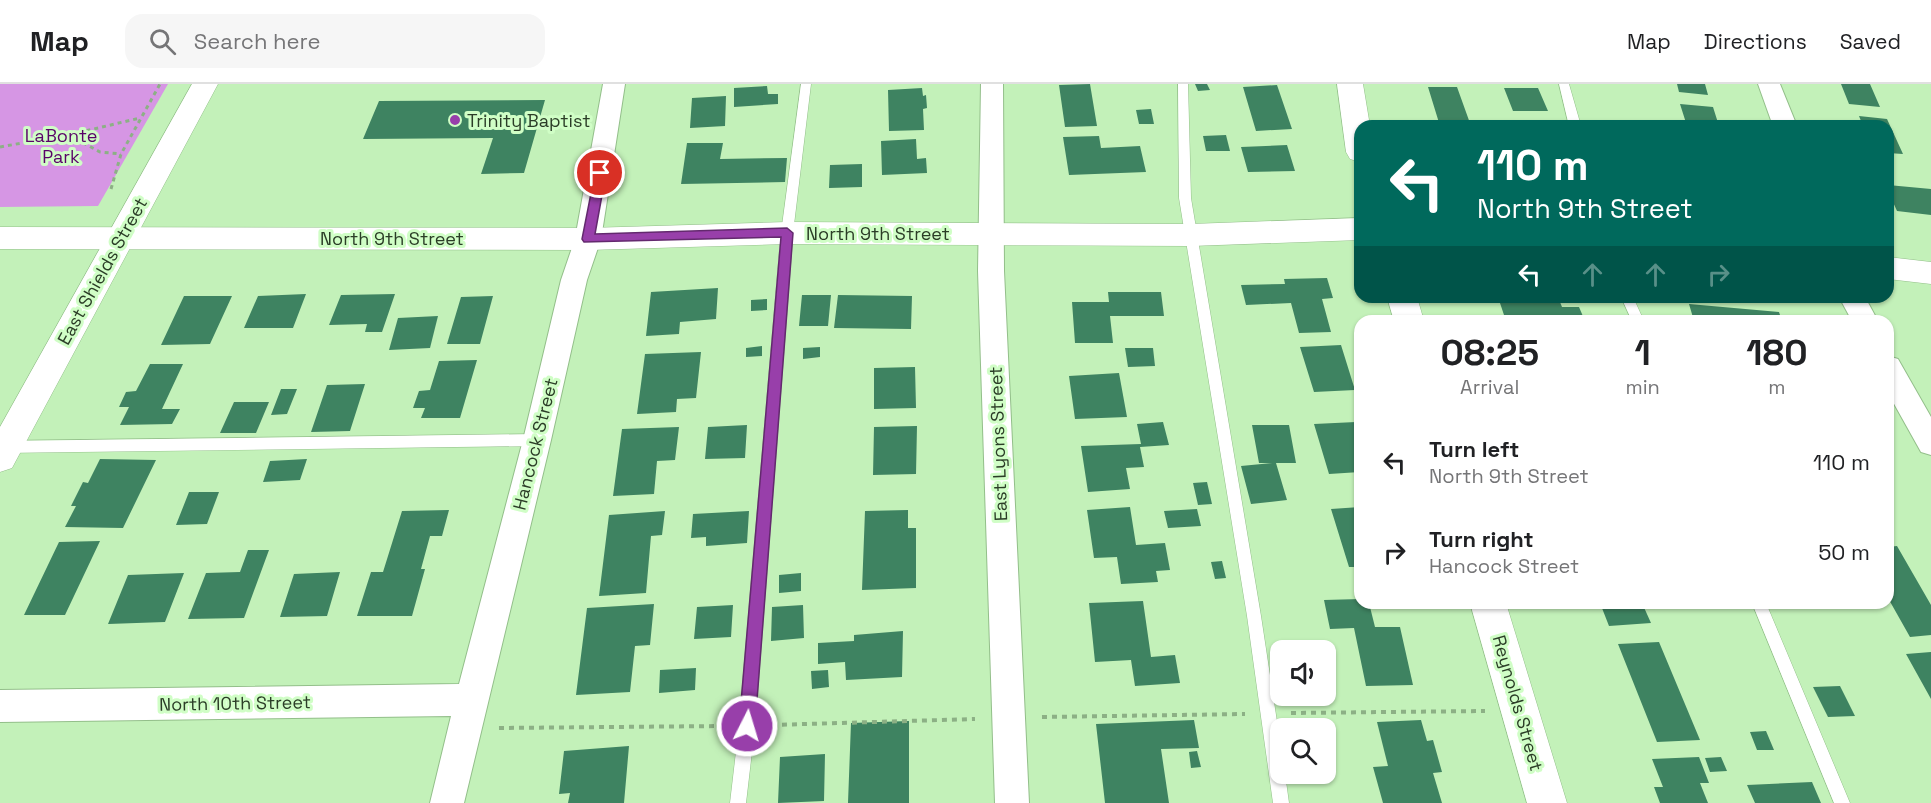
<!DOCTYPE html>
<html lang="en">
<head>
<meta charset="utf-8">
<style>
	body { margin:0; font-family:"Space Grotesk",sans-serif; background:#f6f6f6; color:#202124; height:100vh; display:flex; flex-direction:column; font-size:22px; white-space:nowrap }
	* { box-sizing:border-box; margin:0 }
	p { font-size:20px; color:#757577 }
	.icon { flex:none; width:33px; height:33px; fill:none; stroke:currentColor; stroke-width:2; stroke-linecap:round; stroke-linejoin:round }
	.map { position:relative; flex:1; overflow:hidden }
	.panel { position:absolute; left:1354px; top:231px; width:540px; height:294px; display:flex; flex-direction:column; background:#fff; border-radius:18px; box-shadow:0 2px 4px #0004 }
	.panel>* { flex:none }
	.banner { position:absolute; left:1354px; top:36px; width:540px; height:183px; border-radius:18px; box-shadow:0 2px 4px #0004; background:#00695c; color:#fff; overflow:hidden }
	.fabs { position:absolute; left:1270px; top:556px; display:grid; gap:12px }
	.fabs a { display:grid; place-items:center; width:66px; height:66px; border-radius:12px; background:#fff; box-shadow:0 2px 4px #0004; font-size:30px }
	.pin { position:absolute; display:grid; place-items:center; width:51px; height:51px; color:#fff; margin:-26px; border:3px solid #fff; border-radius:50%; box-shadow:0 2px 6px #0007 }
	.me { position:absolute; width:66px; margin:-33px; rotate:5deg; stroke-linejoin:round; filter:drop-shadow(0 0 4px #0008) }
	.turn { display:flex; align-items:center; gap:21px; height:126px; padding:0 24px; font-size:27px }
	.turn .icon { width:78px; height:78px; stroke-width:2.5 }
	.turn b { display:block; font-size:42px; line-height:51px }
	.lanes { display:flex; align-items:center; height:57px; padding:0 24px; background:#0003; justify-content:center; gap:30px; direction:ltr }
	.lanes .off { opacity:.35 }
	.eta { display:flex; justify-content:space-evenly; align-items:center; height:102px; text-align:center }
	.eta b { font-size:36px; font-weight:700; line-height:42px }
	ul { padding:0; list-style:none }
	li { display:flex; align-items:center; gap:18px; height:90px; padding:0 24px }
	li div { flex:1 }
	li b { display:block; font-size:22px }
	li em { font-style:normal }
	header { display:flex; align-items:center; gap:36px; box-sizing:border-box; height:84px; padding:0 30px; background:#fff; border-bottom:2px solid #e0e0e0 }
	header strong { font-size:28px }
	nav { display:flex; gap:33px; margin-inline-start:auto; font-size:21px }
	.search { width:420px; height:54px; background:#f6f6f6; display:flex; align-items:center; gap:15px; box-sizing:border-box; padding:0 21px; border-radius:18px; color:#757577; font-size:22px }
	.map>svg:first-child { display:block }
	.green { fill:#d696e4 }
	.building { fill:#3e8361 }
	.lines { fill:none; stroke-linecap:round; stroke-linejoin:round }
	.service-casing { stroke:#93bf8a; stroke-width:1 }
	.minor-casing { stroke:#93bf8a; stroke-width:2 }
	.tertiary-casing { stroke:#93bf8a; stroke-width:1 }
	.secondary-casing { stroke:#93bf8a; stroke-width:1 }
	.path-far1 { stroke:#8cb085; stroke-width:3; stroke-dasharray:4 4; stroke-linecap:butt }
	.path { stroke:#8cb085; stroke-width:4; stroke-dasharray:5 5; stroke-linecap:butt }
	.service { fill:#fff; fill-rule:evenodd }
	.minor { fill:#fff; fill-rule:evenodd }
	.tertiary { fill:#fff; fill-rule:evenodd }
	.secondary { fill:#fff; fill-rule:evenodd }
	.route { fill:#983faa; stroke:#63296e; stroke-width:1.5 }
	.poi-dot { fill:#983faa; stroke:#d0fec6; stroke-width:2 }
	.labels { text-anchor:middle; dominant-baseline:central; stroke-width:6; stroke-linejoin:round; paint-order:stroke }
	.poi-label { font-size:18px; fill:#2b3d27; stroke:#d0fec6; text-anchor:start }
	.park-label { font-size:18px; fill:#590368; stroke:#d0fec6 }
	.street-label { font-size:18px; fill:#2b3d27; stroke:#d0fec6 }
</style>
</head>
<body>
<header>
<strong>Map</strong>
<div class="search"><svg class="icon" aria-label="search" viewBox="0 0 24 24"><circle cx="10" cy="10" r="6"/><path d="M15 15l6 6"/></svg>Search here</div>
<nav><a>Map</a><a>Directions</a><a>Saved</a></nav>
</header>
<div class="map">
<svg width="1931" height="719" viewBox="0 0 1931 719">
	<rect width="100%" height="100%" fill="#c3f1b9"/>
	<path class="green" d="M0,0h168l-70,122 -98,1z"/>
	<path class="building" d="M1090,0l7,42 -32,1 -6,-42z
		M1195,0h12l3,6 -12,1z
		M1677,0h28l3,11 -29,-3z
		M1841,0h29l10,23 -31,-3z
		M1277,1l15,44 -36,2 -13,-44z
		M767,2l1,8h10v10l-44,3v-19z
		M1428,3h29l14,39h-31z
		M922,4l1,8 3,-1 1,13 -4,1 1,21 -35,1 -1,-41z
		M1504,4h34l10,23h-35z
		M726,12l-1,30 -35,2 2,-30z
		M545,16l-21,73 -43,1 12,-36 -130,1 16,-38z
		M1680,20l33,3 6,19h-32z
		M1151,25l3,15h-15l-3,-14z
		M1859,32l28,3 16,35 -15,-1v-27h-25z
		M1226,51l4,16h-24l-3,-15z
		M1099,52l2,12 39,-2 6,26 -77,3 -6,-38z
		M916,55l1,20 9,-1 1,15 -45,2 -1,-34z
		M687,59h36l-3,16 67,-1 -2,24 -104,2z
		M1287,61l8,26 -47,1 -7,-25z
		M862,80v23l-33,1 1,-23z
		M1888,101l43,4v26l-34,-4 -9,-20z
		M1327,194l6,20 -11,1 9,33 -32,1 -8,-30 -45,2 -5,-20 44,-1 -1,-5z
		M718,204l-2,31 -36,3 -1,12 -33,2 5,-44z
		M1108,208h53l3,24h-54l3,27h-38l-3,-41h37z
		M306,210l-13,34h-49l14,-32z
		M395,210l-13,38h-17l2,-8 -38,1 12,-30z
		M802,211h29l-3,31h-29z
		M838,211l74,1 -1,33 -77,-1z
		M184,212h48l-22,48 -49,1z
		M493,212l-13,48h-33l14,-47z
		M1531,213h27l4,10h17l6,14h-79l-7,-21h33z
		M767,215v11l-16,1v-11z
		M1689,220l90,8 3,9h-88z
		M438,232l-8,32 -41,2 9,-32z
		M1341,261l14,45 -41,2 -14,-45z
		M762,262v10l-16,1v-9z
		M820,263v10l-17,2v-11z
		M1125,264h28l2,18 -27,1z
		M701,268l-5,46 -19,1 -1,13 -39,2 8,-60z
		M477,276l-17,58h-39l4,-10h-12l6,-17 11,-1 9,-29z
		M150,280h33l-21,45h18l-8,15 -52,1 9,-18h-10l7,-15 10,-1z
		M915,283l1,41 -42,1v-41z
		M1119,289l8,44 -52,2 -6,-43z
		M365,300l-15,47 -39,1 16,-47z
		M281,305h16l-10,25 -16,1z
		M234,318h35l-13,31h-36z
		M1163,338l6,23 -29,2 4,20 -18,1 4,21 -42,3 -7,-46 60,-2 -4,-20z
		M1356,338l4,13v37l-31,2 -15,-50z
		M747,341l-2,33 -40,1 3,-32z
		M1252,341h37l7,38h-20l11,37 -36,4 -10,-38 31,-3h-13z
		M917,342l-1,48 -43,1 1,-48z
		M679,343l-4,33 -18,1 -3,33 -41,2 9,-67z
		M100,375l56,1 -33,68 -58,-1 11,-21h-5l12,-24 5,1z
		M307,375l-7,21 -37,2 7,-21z
		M1207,398l5,22 -14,1 -5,-22z
		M189,408h30l-12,32 -31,1z
		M1130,423l6,38 29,-2 5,27 -14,1 2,11 -37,2 -4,-27 -23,1 -7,-48z
		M1360,423v60h-11l-18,-58z
		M1197,425l4,17 -33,2 -4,-17z
		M449,426l-7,26h-12l-9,33h4l-13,47h-55l14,-44h12l19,-61z
		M908,426v18h8v60l-54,2 3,-79z
		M665,427l-3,24 -11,1 -5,57 -47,3 10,-81z
		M749,427l-2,32 -41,3v-9l-15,1 2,-24z
		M100,457l-35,74h-41l35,-73z
		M1897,462l34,59v30l-21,2 -22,-39v-51z
		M248,466h21l-25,68 -56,1 18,-46 34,-1z
		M1222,477l4,17 -11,1 -4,-17z
		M340,488l-13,44 -47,1 14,-43z
		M184,489l-19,49 -57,2 20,-49z
		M801,489v18l-22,2v-18z
		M1360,515v4h9l6,24h25l13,58 -47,1 -12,-58 -24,1 -6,-29z
		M1143,517l8,56 24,-2 5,28 -45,3 -4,-26 -36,2 -6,-59z
		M1600,519h42l9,20 -42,3z
		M654,520l-4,41 -15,1 -5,46 -54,3 11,-87z
		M733,521l-2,32 -37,2 3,-32z
		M803,521l1,33 -33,3 1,-34z
		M903,547l-1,46 -56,3 -1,-18 -27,2v-21l36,-2v-6z
		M1659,558l41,98 -43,2 -39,-98z
		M1931,568v47l-25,-45z
		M696,584l-1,22 -36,3 1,-23z
		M828,586l1,17 -17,2 -1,-18z
		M1840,602l15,30 -27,1 -15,-30z
		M1194,636l5,28 -38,1 8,54h-64l-9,-79z
		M1421,636l6,21 6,-1 9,32 -9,1 9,30h-59l-10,-36 15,-1 -11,-44z
		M909,637v82h-61l3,-80z
		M1766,647l8,19h-17l-7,-18z
		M629,662l-5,57h-56l2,-10 -11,1 5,-43z
		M1197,667l4,16 -10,1 -2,-16z
		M825,670l-1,47 -46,2 2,-46z
		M1699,673l10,26h-9l8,20h-48l-6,-16h9l-11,-28z
		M1721,673l6,14 -17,1 -5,-14z
		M1812,698l9,21h-66l-8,-18z"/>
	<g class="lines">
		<defs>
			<path id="service" d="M801,0h10l-18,149 -38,493 -9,77h-16l9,-77 42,-493z
				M1178,0h10l3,114 70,418 20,132v26h4l4,29h-16l-26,-187 -68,-418z
				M1559,0h10l12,42h-12z
				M1621,213h12l11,24h-12z
				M537,350l5,2 2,4 -2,4 -5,2 -537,7v-12z
				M1752,519h14l84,200h-16z"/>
			<path id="minor" d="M603,0h22l-24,155 -14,41 -36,160 -87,363h-34l21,-87 -451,6v-32l459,-6 64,-244 38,-160 14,-41z
				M981,0h22l1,187 25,532h-34l-17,-532z
				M1758,0h22l17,42h-24z
				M1839,213h26l13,24h-26z
				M1888,272l10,3 33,58v38l-10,-3 -33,-59z"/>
			<path id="tertiary" d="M192,0h26l-206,384 -12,4v-45z
				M1888,173l43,5v22l-43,-5z"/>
			<path id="secondary" d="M1337,0h26l7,42h-10v36l-10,-3 -4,-7z
				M1360,134v22l-169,6 -404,-2 -199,6 -588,-1v-22l588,1 199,-6 404,2z
				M1387,213h30l7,24h-30z
				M1470,519h36l61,200h-40z"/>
		</defs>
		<use href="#service" class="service-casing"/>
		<use href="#minor" class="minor-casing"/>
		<use href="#tertiary" class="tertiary-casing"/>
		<use href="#secondary" class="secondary-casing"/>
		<path class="path-far1" d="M69,51l31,17 21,2
			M0,63l77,-14 63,-15
			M111,105l10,-35 39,-70"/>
		<path class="path" d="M1291,629l194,-2
			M1042,633l203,-3
			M772,641l203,-6
			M499,644l224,-2"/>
		<use href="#service" class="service"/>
		<use href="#minor" class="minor"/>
		<use href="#tertiary" class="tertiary"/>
		<use href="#secondary" class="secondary"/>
	</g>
	<path class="route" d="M600,85l6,4 -11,61 192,-6 6,5 -38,493 -3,5 -5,3 -6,-3 -2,-5 42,-489 -197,5 -2,-3 13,-66z"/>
	<circle class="poi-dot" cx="455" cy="36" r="6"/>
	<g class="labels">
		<g class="poi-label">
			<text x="467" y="36">Trinity Baptist</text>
		</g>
		<g class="park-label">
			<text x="61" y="51">LaBonte<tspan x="61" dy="21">Park</tspan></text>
		</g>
		<g class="street-label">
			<text x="878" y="149">North 9th Street</text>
			<text x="392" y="154">North 9th Street</text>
			<text transform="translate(102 187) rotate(-61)">East Shields Street</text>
			<text transform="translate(535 360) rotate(-76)">Hancock Street</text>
			<text transform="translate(998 360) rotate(-92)">East Lyons Street</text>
			<text transform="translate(235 619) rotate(-1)">North 10th Street</text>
			<text transform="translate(1518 619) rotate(74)">Reynolds Street</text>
		</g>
	</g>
</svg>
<div class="fabs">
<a><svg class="icon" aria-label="sound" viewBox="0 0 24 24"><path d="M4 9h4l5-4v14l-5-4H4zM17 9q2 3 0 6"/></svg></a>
<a><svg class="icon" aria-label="search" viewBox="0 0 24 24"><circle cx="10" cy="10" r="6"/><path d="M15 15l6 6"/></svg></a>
</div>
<div class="pin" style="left:600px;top:89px;background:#d93025"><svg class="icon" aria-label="arrive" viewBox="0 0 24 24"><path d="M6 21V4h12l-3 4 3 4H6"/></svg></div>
<svg class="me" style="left:747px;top:642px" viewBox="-20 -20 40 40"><circle r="17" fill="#983faa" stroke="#fff" stroke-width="3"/><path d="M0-11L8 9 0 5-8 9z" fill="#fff"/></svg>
<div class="banner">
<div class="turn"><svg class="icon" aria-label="left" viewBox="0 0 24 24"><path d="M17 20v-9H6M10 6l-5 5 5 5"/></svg><div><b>110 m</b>North 9th Street</div></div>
<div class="lanes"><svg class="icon" aria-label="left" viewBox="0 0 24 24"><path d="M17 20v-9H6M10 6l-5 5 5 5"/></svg><svg class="icon off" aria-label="ahead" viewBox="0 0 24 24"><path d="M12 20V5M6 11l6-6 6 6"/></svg><svg class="icon off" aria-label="ahead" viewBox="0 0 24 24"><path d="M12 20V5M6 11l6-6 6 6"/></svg><svg class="icon off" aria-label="right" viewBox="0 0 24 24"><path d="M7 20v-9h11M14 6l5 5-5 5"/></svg></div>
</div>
<section class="panel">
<div class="eta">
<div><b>08:25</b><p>Arrival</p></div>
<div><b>1</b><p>min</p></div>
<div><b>180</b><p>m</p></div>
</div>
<ul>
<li><svg class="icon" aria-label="left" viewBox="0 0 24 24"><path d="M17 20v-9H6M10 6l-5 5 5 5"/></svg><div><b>Turn left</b><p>North 9th Street</p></div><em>110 m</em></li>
<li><svg class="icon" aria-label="right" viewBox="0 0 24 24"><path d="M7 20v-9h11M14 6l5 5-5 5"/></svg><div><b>Turn right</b><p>Hancock Street</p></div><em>50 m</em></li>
</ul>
</section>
</div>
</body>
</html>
